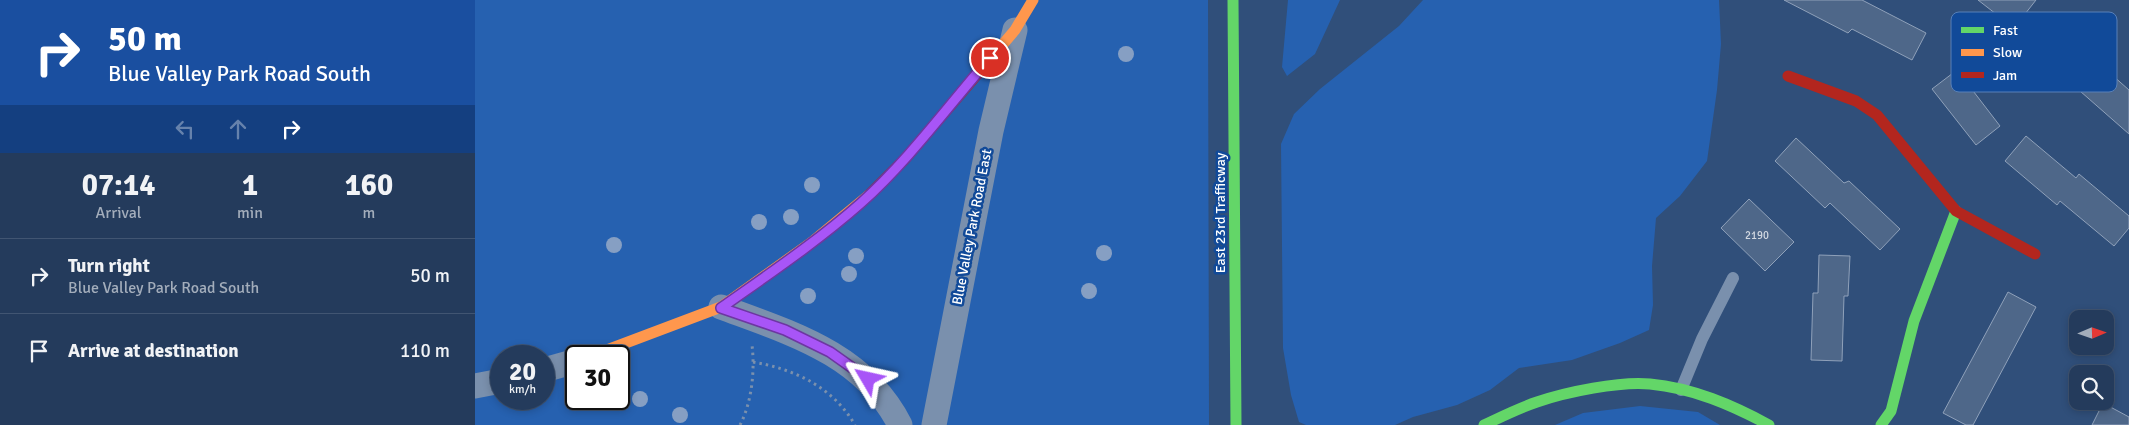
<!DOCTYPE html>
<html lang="en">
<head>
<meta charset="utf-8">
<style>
	body { margin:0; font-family:Signika,sans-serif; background:#2c4262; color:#f1f3f6; height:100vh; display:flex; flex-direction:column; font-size:19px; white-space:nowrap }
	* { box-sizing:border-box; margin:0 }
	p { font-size:16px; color:#a3adbb }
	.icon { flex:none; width:28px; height:28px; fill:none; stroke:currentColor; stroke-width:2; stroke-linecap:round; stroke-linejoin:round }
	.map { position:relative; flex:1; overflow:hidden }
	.panel { display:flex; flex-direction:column; background:#243b5c; width:475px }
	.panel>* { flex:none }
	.guide { background:#1a4fa0; color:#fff; overflow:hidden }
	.needle { width:32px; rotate:88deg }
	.tools { position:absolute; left:1594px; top:310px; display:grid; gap:10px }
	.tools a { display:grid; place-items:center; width:45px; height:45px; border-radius:10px; background:#243b5c; box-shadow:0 2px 8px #0003,0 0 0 1px #415572; font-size:25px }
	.speed { position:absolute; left:15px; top:345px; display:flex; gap:10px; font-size:25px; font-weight:700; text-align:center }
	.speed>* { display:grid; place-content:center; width:65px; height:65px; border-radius:50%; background:#243b5c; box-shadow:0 2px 8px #0003,0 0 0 1px #415572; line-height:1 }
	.speed small { font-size:12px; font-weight:400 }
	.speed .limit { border:2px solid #111; border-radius:8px; background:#fff; color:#111 }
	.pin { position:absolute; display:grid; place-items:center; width:42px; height:42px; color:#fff; margin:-21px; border:2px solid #fff; border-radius:50%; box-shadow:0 1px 5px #0007 }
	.me { position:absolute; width:55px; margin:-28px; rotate:306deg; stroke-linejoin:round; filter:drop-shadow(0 0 4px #0008) }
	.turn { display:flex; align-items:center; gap:18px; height:105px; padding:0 25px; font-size:22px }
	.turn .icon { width:65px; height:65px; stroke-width:2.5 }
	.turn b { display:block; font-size:35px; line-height:42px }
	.lanes { display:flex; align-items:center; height:48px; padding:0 25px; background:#0003; justify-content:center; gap:25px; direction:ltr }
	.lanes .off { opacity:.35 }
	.eta { display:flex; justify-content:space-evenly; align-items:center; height:85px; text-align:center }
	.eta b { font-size:30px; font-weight:800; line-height:35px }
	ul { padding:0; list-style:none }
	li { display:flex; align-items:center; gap:15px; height:75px; padding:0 25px; border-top:1px solid #415572 }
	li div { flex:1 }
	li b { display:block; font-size:19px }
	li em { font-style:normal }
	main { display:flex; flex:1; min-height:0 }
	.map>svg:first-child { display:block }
	.green { fill:#2661b0; fill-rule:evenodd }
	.building { fill:#4e6789; stroke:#8fa1ba }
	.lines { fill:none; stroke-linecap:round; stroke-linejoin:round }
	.path { stroke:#7a90ad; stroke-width:3; stroke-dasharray:2.5 4; stroke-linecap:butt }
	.lane { stroke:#7a90ad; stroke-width:12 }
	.street { stroke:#7a90ad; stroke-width:25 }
	.fast { stroke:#63d668; stroke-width:11 }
	.slow { stroke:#ff974d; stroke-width:11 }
	.jam { stroke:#b3261e; stroke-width:11 }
	.tree { fill:#869fc3 }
	.route-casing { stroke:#6d37a1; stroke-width:12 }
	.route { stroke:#a855f7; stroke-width:9 }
	.labels { text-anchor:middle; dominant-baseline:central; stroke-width:5; stroke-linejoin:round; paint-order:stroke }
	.number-label { font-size:11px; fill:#d3d9e2 }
	.street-label { font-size:14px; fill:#fff; stroke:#114a99 }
	.key { fill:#114a99; stroke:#5880b8; stroke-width:1 }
	.key-label { font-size:14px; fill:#fff }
</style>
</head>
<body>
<main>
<section class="panel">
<div class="guide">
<div class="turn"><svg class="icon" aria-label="right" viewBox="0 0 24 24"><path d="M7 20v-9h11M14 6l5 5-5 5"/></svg><div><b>50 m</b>Blue Valley Park Road South</div></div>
<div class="lanes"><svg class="icon off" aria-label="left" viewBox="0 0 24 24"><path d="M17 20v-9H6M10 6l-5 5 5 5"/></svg><svg class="icon off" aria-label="ahead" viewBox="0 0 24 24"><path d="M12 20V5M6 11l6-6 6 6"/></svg><svg class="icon" aria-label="right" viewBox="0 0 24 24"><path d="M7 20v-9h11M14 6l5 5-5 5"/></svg></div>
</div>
<div class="eta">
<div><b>07:14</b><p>Arrival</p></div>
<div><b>1</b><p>min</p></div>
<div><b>160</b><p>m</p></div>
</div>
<ul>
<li><svg class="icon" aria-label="right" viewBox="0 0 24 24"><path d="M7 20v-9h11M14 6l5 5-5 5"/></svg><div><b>Turn right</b><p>Blue Valley Park Road South</p></div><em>50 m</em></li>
<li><svg class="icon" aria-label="arrive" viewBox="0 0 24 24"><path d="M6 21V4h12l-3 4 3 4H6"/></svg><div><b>Arrive at destination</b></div><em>110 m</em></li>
</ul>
</section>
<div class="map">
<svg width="1654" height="425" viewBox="0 0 1654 425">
	<rect width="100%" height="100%" fill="#304f7a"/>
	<path class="green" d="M0,0h733l1,425h-734zM26,356h43v43h-43zM101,356h43v43h-43z
		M813,0h52l-25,54 -28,22 -5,-9z
		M948,0h296l2,44 -4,46 -10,71 -27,35 -24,22 -4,48 1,39 -4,25 -29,13 -48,17 -53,8 -29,22 -33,15 -44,12 -18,8h-89l-7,-3 -8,-27 -8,-47 -2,-204 13,-30 26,-25 79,-63z
		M1165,406l58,6 22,13h-165l28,-12z"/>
	<path class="building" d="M1309,0h78l64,33 -14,27 -60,-31 -4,4z
		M1503,0h58l-22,28z
		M1619,59l35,31v44l-57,-50z
		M1482,70l43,56 -24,19 -44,-56z
		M1551,136l50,42 3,-4 50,42v12l-15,18 -54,-45 -3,4 -52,-44z
		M1321,138l48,45 5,-2 51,48 -20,21 -50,-47 -5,5 -50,-47z
		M1274,199l45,43 -29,29 -44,-43z
		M1344,255l31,1 -2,40h-4l-2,65 -31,-1 2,-67h5z
		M1533,292l28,15 -63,118h-7l-23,-12z
		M1628,403l26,14v8h-37z"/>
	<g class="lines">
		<path class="path" d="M278,362c41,7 80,25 102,63
			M265,425c12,-23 15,-55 12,-80"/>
		<path class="lane" d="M1206,390l21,-51 31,-61"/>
		<path class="street" d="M246,307c70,26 143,47 179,118
			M69,370l32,-9
			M0,386l26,-5
			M459,425l57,-294 24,-101"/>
		<path class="fast" d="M758,0l3,425
			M1009,425c17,-8 35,-17 53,-23 29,-10 83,-21 113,-18 43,4 82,21 119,41
			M1406,425l10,-14 23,-90 42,-110"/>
		<path class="slow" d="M512,63l28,-33 18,-30
			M116,356l130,-49 91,-65 57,-47"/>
		<path class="jam" d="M1313,76l68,25 21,14 79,96 79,43
			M394,195l37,-37 81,-95"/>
	</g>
	<g class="tree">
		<circle cx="651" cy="54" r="8"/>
		<circle cx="337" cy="185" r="8"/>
		<circle cx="316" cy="217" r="8"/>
		<circle cx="284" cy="222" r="8"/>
		<circle cx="139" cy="245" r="8"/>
		<circle cx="629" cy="253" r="8"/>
		<circle cx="381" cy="256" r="8"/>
		<circle cx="374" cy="274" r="8"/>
		<circle cx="614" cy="291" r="8"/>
		<circle cx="333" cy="296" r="8"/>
		<circle cx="165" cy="399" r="8"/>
		<circle cx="205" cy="415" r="8"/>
	</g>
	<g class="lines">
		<defs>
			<path id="route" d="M393,379l-38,-27 -45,-22 -64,-22c48,-34 97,-67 140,-105 48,-43 87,-97 129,-145"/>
		</defs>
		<use href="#route" class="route-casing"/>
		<use href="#route" class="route"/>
	</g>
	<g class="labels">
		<g class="number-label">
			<text x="1282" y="235">2190</text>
		</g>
		<g class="street-label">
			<text transform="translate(745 213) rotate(-90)">East 23rd Trafficway</text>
			<text transform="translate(497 227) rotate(-79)">Blue Valley Park Road East</text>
		</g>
	</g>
	<rect x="1476" y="12" width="166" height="80" rx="8" class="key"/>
	<rect x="1486" y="27" width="23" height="6" fill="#63d668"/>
	<rect x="1486" y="49" width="23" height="7" fill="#ff974d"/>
	<rect x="1486" y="72" width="23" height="6" fill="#b3261e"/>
	<g class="key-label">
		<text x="1518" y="35">Fast</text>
		<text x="1518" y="57">Slow</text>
		<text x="1518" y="80">Jam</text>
	</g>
</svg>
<div class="tools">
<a><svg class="needle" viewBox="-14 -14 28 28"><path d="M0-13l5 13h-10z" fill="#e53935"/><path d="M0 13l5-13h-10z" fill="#a3adbb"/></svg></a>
<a><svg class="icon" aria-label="search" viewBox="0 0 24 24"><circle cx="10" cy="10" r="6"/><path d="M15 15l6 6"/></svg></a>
</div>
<div class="speed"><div>20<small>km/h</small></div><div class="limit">30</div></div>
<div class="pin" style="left:515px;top:58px;background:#d93025"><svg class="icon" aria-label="arrive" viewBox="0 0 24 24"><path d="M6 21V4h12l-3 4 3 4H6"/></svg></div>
<svg class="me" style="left:393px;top:379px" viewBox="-20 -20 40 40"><path d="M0-17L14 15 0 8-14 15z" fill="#a855f7" stroke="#fff" stroke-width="4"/></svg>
</div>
</main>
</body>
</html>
